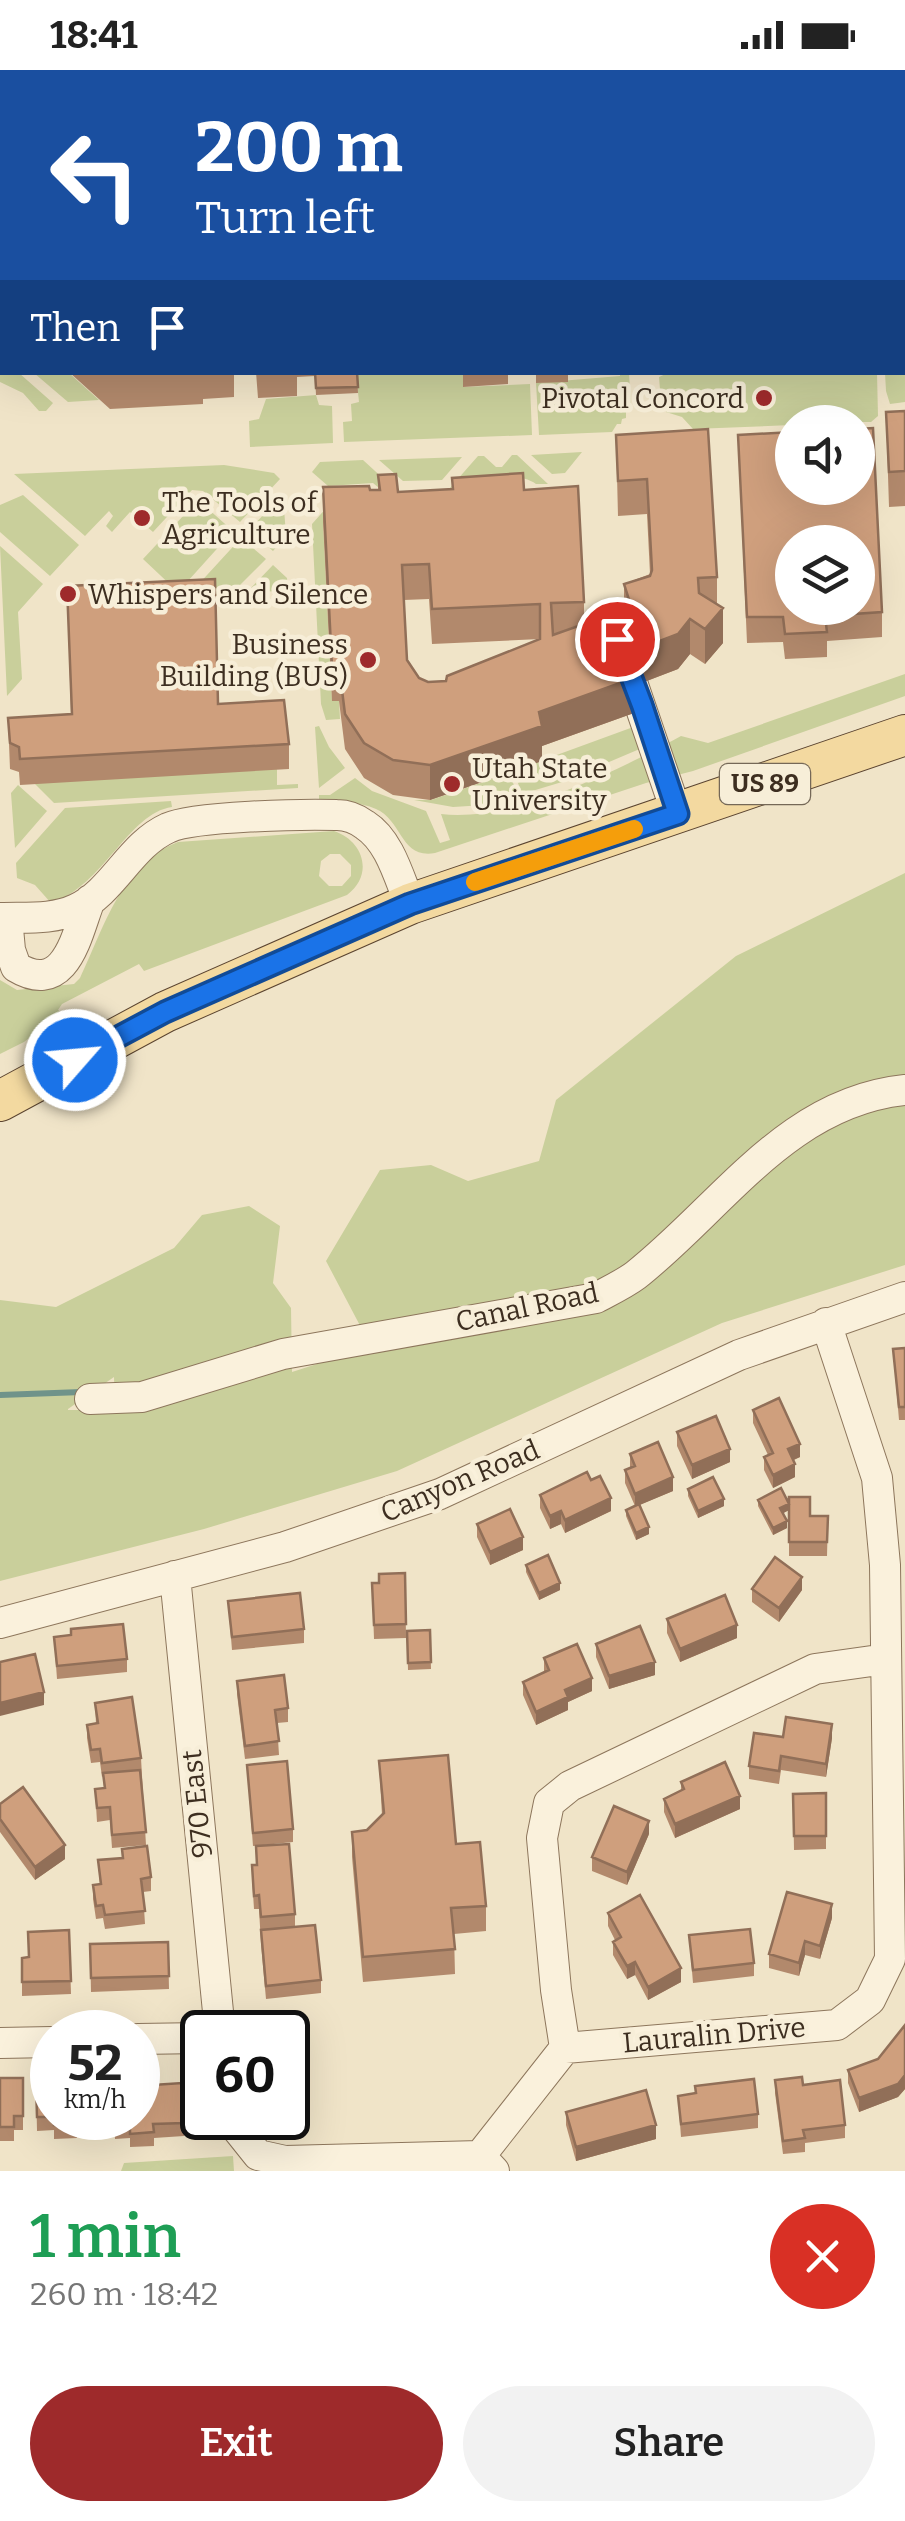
<!DOCTYPE html>
<html lang="en">
<head>
<meta charset="utf-8">
<style>
	body { margin:0; font-family:Bitter,serif; background:#f2f2f2; color:#222; height:100vh; display:flex; flex-direction:column; font-size:38px; white-space:nowrap }
	* { box-sizing:border-box; margin:0 }
	p { font-size:32px; color:#767676 }
	.icon { flex:none; width:55px; height:55px; fill:none; stroke:currentColor; stroke-width:2; stroke-linecap:round; stroke-linejoin:round }
	.map { position:relative; height:2101px; overflow:hidden }
	.details { display:flex; flex-direction:column; background:#fff; flex:1 }
	.details>* { flex:none }
	.top-card { position:absolute; left:0px; top:0px; width:905px; height:305px; box-shadow:0 10px 40px #0002; background:#1a4fa0; color:#fff; overflow:hidden }
	.fabs { position:absolute; left:775px; top:335px; display:grid; gap:20px }
	.fabs a { display:grid; place-items:center; width:100px; height:100px; border-radius:50%; background:#fff; box-shadow:0 10px 40px #0002; font-size:50px }
	.speed { position:absolute; left:30px; top:1940px; display:flex; gap:20px; font-size:50px; font-weight:700; text-align:center }
	.speed>* { display:grid; place-content:center; width:130px; height:130px; border-radius:50%; background:#fff; box-shadow:0 10px 40px #0002; line-height:1 }
	.speed small { font-size:25px; font-weight:400 }
	.speed .limit { border:5px solid #111; border-radius:15px; background:#fff; color:#111 }
	.pin { position:absolute; display:grid; place-items:center; width:85px; height:85px; color:#fff; margin:-42px; border:5px solid #fff; border-radius:50%; box-shadow:0 2px 10px #0007 }
	.me { position:absolute; width:110px; margin:-55px; rotate:63deg; stroke-linejoin:round; filter:drop-shadow(0 0 8px #0008) }
	.turn { display:flex; align-items:center; gap:35px; height:210px; padding:0 30px; font-size:45px }
	.turn .icon { width:130px; height:130px; stroke-width:2.5 }
	.turn b { display:block; font-size:70px; line-height:85px }
	.then { display:flex; align-items:center; height:95px; padding:0 30px; background:#0003; gap:20px; font-size:38px }
	.round { display:grid; place-items:center; flex:none; width:105px; height:105px; border-radius:52px; background:#f2f2f2 }
	.summary { display:flex; align-items:center; justify-content:space-between; height:170px; padding:0 30px }
	h1 { font-size:60px; font-weight:600; line-height:75px; color:#1e9e55 }
	.cta { display:flex; gap:20px; margin-top:auto; padding:20px 30px }
	.cta a { flex:1; height:115px; border-radius:60px; background:#9e2a2b; color:#fff; font-size:40px; font-weight:600; line-height:115px; text-align:center }
	.cta a+a { background:#f2f2f2; color:#222 }
	.status { display:flex; justify-content:space-between; align-items:center; height:70px; padding:0 50px; background:#fff; direction:ltr }
	.status svg { height:28px; fill:currentColor }
	.map>svg:first-child { display:block }
	.green { fill:#c9cf9b; fill-rule:evenodd }
	.lines { fill:none; stroke-linecap:round; stroke-linejoin:round }
	.stream { stroke:#6f938a; stroke-width:6 }
	.minor-casing { stroke:#8d765c; stroke-width:32 }
	.major-casing { stroke:#5b4430; stroke-width:42 }
	.minor { stroke:#faf1dc; stroke-width:30 }
	.major { stroke:#f3d9a0; stroke-width:40 }
	.wall { fill:#b2896c; fill-rule:evenodd }
	.shaded-wall { fill:#916f58 }
	.building { fill:#cf9f7d; stroke:#916f58; stroke-width:2.5; fill-rule:evenodd }
	.route-casing { stroke:#114b97; stroke-width:25 }
	.route { stroke:#1a73e8; stroke-width:18 }
	.slow { stroke:#f59e0b; stroke-width:18 }
	.poi-dot { fill:#9e2a2b; stroke:#f7eed8; stroke-width:4 }
	.labels { text-anchor:middle; dominant-baseline:central; stroke-width:9; stroke-linejoin:round; paint-order:stroke }
	.shield { fill:#f7eed8; stroke:#756857; stroke-width:2.5 }
	.shield-label { font-size:25px; font-weight:bold; fill:#3d2e20 }
	.poi-label { font-size:28px; fill:#3d2e20; stroke:#f7eed8; text-anchor:start }
	.street-label { font-size:28px; fill:#3d2e20; stroke:#f7eed8 }
</style>
</head>
<body>
<div class="status"><b>18:41</b><svg viewBox="0 0 49 12"><path d="M0 12V9h3v3zM5 12V6h3v6zM10 12V3h3v9zM15 12V0h3v12zM26 1h20v11H26zM47 4h2v5h-2z"/></svg></div>
<div class="map">
<svg width="905" height="2101" viewBox="0 0 905 2101">
	<rect width="100%" height="100%" fill="#f0e4c8"/>
	<path class="green" d="M905,244v88l-15,2 -4,-13 -1,-18 17,-1z
		M0,293l2,9 17,1 34,30 -7,8h-7l-16,-18 -23,-11z
		M670,302l207,1 1,43 -7,6h-79v3l-99,4 -11,-12 -16,-5v-10h-5l-2,-25z
		M34,303h35l30,27 -31,2z
		M356,303h107l1,14 66,-3 2,51 -188,7 -1,-20 9,-1 -1,-17 8,-2z
		M620,303h9l2,35 -5,1v9l-4,1 -1,5h-4l-5,8 -73,3 -3,-52 84,-7z
		M316,325l3,10 13,1 1,37 -83,4 -1,-26 10,-2 7,-20z
		M582,382l-17,21 -13,1 -21,-19z
		M512,385h5l31,29h-12c-13,-10 -49,-12 -64,-4 -10,6 -11,8 -23,9l29,-33h6l12,11h6z
		M462,387l-20,23 -39,1 -24,-21z
		M363,390l35,32h-14l-11,-9 -45,3 -16,-14 8,-10z
		M224,395l50,8 6,6 -40,43 -37,-31 -11,-1 -39,42 -23,-20 -18,20 -6,-6 7,-10 -4,-5 -24,25 -71,-62z
		M283,424l3,42 -13,15 -24,-21z
		M23,425l56,50 -29,31 -50,-44v-27z
		M198,430l35,31 -55,61 -35,-33z
		M328,436l-5,17 9,177 7,1 1,18 -14,1 -5,-16 -9,-180z
		M241,468l25,21 -38,38 -43,2z
		M0,476l43,38 -25,28 4,67 -15,17z
		M273,495l14,13 1,13 -41,1z
		M905,604v22l-212,75 -47,12 -211,70c-35,6 -32,-32 -59,-44 -16,-8 -40,-6 -57,-7v-7h11l25,-17 17,13 54,20 14,32 10,-3 -9,-26c70,9 179,-44 240,-78l27,7z
		M319,656l10,21 16,21 -26,20 -4,-61z
		M636,656l6,22 -80,34 -77,23 -32,2 -39,-7h17l78,-27 9,22 4,-2 -9,-22z
		M277,699v16l21,-1v4l-244,15 -20,-20z
		M18,715l29,26 -32,37 -4,-55z
		M171,731l1,6c-44,6 -68,79 -121,96l-16,-18 -18,-7 -1,-15 49,-55z
		M334,761c30,10 40,44 13,64l-203,76 -5,-7 -77,40 -4,6 4,3 -38,29 -24,12v-74l17,10 57,-6 6,-6c24,-50 41,-114 98,-136zM330,784h10l11,11v11l-9,10h-13l-10,-10 2,-15z
		M905,803v392l-183,58 -325,148 -193,58 -204,52v-281l56,7 118,-59 28,-33 47,-9 31,20 -7,57 18,25 1,64 50,-16 33,-2 -49,-93 54,-91 51,-5 37,16 71,-20 17,-61 180,-144zM114,1307l1,33h-47v-1z
		M233,2086l1,15h-113l3,-8z"/>
	<g class="lines">
		<path class="stream" d="M0,1325l82,-3"/>
		<defs>
			<path id="minor" d="M344,0v2
				M620,577l57,167
				M0,848c25,-1 53,2 76,-9 37,-17 54,-64 92,-81 25,-12 137,-14 169,-13 9,0 20,4 28,10 25,16 34,53 45,79
				M7,848l3,32 6,17c51,31 61,-35 74,-67
				M826,1253l51,155 8,87 5,394 -20,41 -33,25 -272,23 -9,-58 -14,-152 7,-35 21,-17 245,-117 71,-10
				M90,1329l52,-2 141,-43 313,-56c13,-7 28,-14 40,-23 86,-68 151,-173 269,-185
				M175,1506l45,456
				M0,1553l285,-76 155,-53 299,-139 166,-58
				M138,1969l64,-1
				M0,1973l52,-1
				M235,2048l3,12 20,25 27,6 195,-5 14,15
				M480,2086l85,-108"/>
			<path id="major" d="M0,1031l165,-89 245,-108 495,-169"/>
		</defs>
		<use href="#minor" class="minor-casing"/>
		<use href="#major" class="major-casing"/>
		<use href="#minor" class="minor"/>
		<use href="#major" class="major"/>
	</g>
	<path class="wall" d="M170,0h135v2h-135z
		M905,0v25h-3v-23z
		M69,302h165v25l-31,2v5l-93,5z
		M256,302h114l-13,1 1,20 -42,2 -1,-19 -18,1v19l-39,2z
		M463,302h45v12l-45,3z
		M536,302h32v10l-32,1z
		M905,341v95l-16,1 -3,-95z
		M616,365l101,142v27l6,39 -18,21 -15,-10 -12,15 -34,13 -20,-63v-35l26,-10 -3,-60 -29,2z
		M738,365l144,177v25l-55,4v16l-42,2 -2,-17 -36,1z
		M378,405l20,17 126,-2 60,112v22l50,89 -92,33v15l-112,39 -37,-5 -29,-17 -19,-29 -6,-48h-7l-9,-179v-35l55,3zM429,529l3,45 108,-5 -94,42 -18,1 -9,-4 -12,-18 -3,-60z
		M67,516l151,118 71,40v25l-269,16 -1,-13 -9,-3 -2,-51 63,-4z
		M905,1278v72h-6l-6,-71z
		M753,1340l47,47 -6,3 1,17 -22,11 -9,-18v-13l4,-2 -15,-32z
		M677,1362l53,30 -38,17 -15,-33z
		M630,1384l43,37 -34,14 10,29 -13,6 -10,-24v-6l9,-4 -10,-23v-13l5,-2z
		M591,1410l20,31 -46,22 -4,-9 -11,5 -10,-21v-13z
		M688,1419l36,17 -26,12 -10,-22z
		M789,1427l21,19h18l-1,40h-38z
		M758,1430l31,10 -6,3 4,15 -14,7 -15,-29z
		M477,1454l46,26 -33,15 -13,-28z
		M526,1495l34,25 -21,10 -13,-28z
		M405,1503l1,65 -32,1 -2,-56h7z
		M752,1519l50,1 -23,32 -27,-20z
		M228,1531l76,28v14l-72,7z
		M667,1549l70,19 -57,24 -13,-29z
		M430,1560l1,39 -23,1 -1,-39z
		M54,1567l73,22v13l-70,7z
		M596,1574l59,31 -46,14 -13,-32z
		M544,1588l48,33 -24,11v8l-32,15 -13,-30v-13l21,-10z
		M237,1611l51,27v14l-11,1 2,32 -34,4 -8,-65z
		M95,1633l46,55 5,87 -34,3 -2,-28 -13,2 -2,-33 9,-1 -1,-12 -1,1 -2,-15 -9,1 -4,-25v-13l9,-1z
		M783,1667l49,1 -6,39 -45,-7 -2,14 -30,-5v-13z
		M379,1691l77,83 30,62v25l-32,3 1,40 -92,8 -11,-125v-25l15,-2 15,-15z
		M247,1695l46,64v13l-40,4z
		M681,1712l59,27 -65,29 -11,-26v-13l17,-8z
		M826,1723v56l-32,1 -1,-56z
		M0,1734l65,55 -30,21 -35,-48z
		M649,1764l-22,51 -35,-14v-14z
		M256,1776l39,68v13l26,53v13l-55,6 -5,-55 -2,-35h-5l-2,-31v-13h4z
		M122,1779l29,28v14l-8,1 2,32 -40,5 -2,-11 -7,1 -3,-20v-14h7l-2,-25 24,-2z
		M608,1843l73,69 -33,18 -13,-25 -8,4 -14,-24v-13l2,-2 -7,-14z
		M832,1848l-12,41 -15,-4 -6,21 -30,-8v-14z
		M69,1860l2,64 -49,2v-38l6,-1z
		M689,1865l65,28v13l-61,7z
		M168,1872l1,47 -78,3 -1,-48z
		M905,1955v64l-7,8 -39,15 -11,-29v-13l30,-11z
		M0,2008h23v52h-9v11h-14z
		M775,2010l28,5 42,40v13l-40,5v9l-22,2 -8,-61z
		M36,2011l67,37v12h-26v8l-23,1v-9l-17,1z
		M695,2016l63,28v14l-77,9 -3,-41 17,-3z
		M566,2042l90,27 -80,22 -10,-36z
		M114,2048l70,5v13l-30,2v8l-24,1v-9l-15,1z"/>
	<path class="shaded-wall" d="M2,121v35l-2,1v-35z
		M723,538v35l-18,21v-35z
		M690,549v35l-12,15 -34,13v-35z
		M634,608v35l-92,33v15l-112,39v-35l109,-53z
		M800,1374v13l-12,5v-13z
		M730,1379v13l-38,17v-14z
		M795,1394v13l-22,11v-13z
		M673,1407v14l-38,16v-13z
		M611,1428v13l-46,22v-13z
		M724,1429v7l-26,12v-7z
		M789,1434v6l-9,5v-7z
		M561,1441v13l-11,5v-13z
		M787,1451v7l-14,7v-7z
		M649,1457v7l-13,6v-7z
		M523,1467v13l-33,15v-13z
		M802,1507v13l-23,32v-14z
		M560,1513v7l-21,10v-7z
		M737,1555v13l-57,24v-13z
		M655,1592v13l-46,14v-13z
		M592,1608v13l-24,11v8l-32,15v-13l29,-22z
		M44,1622v13l-44,11v-13z
		M832,1654v14l-6,39v-13z
		M740,1726v13l-65,29v-14z
		M649,1751v13l-22,51v-13z
		M65,1775v14l-30,21v-13z
		M832,1834v14l-12,41v-13z
		M805,1871v14l-6,21v-13z
		M635,1892v13l-8,4v-13z
		M681,1898v14l-33,18v-13z
		M905,2005v14l-7,8 -39,15v-14z
		M656,2055v14l-80,22v-14z"/>
	<path class="building" d="M0,0h146l1,2h-145v119l-2,1z
		M360,0h193v2h-193z
		M698,0h207v5h-3v-3h-204z
		M315,302h42l1,15 -42,1z
		M905,341v60l-16,1 -3,-60z
		M873,358l9,184 -57,4 2,16 -42,2 -2,-17h-36l-9,-182 54,-3v56h66v-59zM792,472h66v66h-66z
		M708,359l9,148 -19,1 1,15 24,15 -18,21 -15,-10 -12,15 -34,13 -20,-63 26,-8 2,-6 -5,-91 -29,2 -2,-46z
		M523,403l1,17 54,-4 6,116 -33,1 2,32 59,-21 22,64 -95,34 3,14 -112,39 -37,-5 -29,-17 -19,-29 -6,-48h-7l-9,-179 46,-1 1,4h10l-2,-15 18,-1 2,18 55,-3 -1,-11zM429,494l3,45 108,-5v35l-93,37 -1,5 -18,1 -9,-4 -12,-18 -5,-95z
		M215,509l3,125 66,-4 5,44 -269,15 -1,-12 -9,-4 -2,-25 64,-4 -5,-128z
		M905,1278v59h-6l-6,-58z
		M779,1328l21,46 -12,5 7,15 -22,11 -9,-18 9,-4 -20,-43z
		M716,1346l14,33 -38,16 -15,-33z
		M658,1372l15,35 -38,17 -10,-24 10,-4 -5,-12z
		M587,1402l4,8 9,-4 11,22 -46,22 -4,-9 -11,5 -10,-21z
		M713,1407l11,22 -26,12 -10,-22z
		M781,1418l8,16 -9,4 7,13 -14,7 -15,-28z
		M789,1427h21v19h18l-1,26h-38z
		M639,1434l10,23 -13,6 -10,-23z
		M510,1439l13,28 -33,15 -13,-28z
		M548,1485l12,28 -21,10 -13,-28z
		M775,1487l27,20 -23,31 -27,-19z
		M405,1503l1,51 -32,1 -2,-42h7v-9z
		M300,1523l4,36 -72,8 -4,-36z
		M725,1525l12,30 -57,24 -13,-30z
		M123,1554l4,35 -70,7 -3,-29 17,-2v-6z
		M640,1556l15,36 -46,14 -13,-32z
		M430,1560l1,32 -23,1 -1,-32z
		M577,1574l15,34 -27,12 3,7 -32,15 -13,-30 26,-12 -5,-12z
		M35,1584l9,38 -44,11v-41z
		M284,1605l4,33 -13,2 4,31 -34,5 -8,-65z
		M132,1627l9,61 -39,5 -2,-14 -9,1 -4,-25 11,-2 -3,-20z
		M786,1647l46,7 -6,40 -45,-8 -2,15 -30,-5 5,-33 29,4z
		M448,1685l8,89 24,-2 6,64 -35,2 4,41 -92,8 -11,-125 15,-2 17,-17 -5,-52z
		M287,1691l6,68 -40,4 -6,-68z
		M725,1692l15,34 -65,28 -11,-25 20,-10 -3,-7z
		M140,1700l6,62 -34,3 -2,-28 -13,1 -2,-19 10,-1 -2,-15z
		M23,1717l42,58 -30,22 -35,-48v-15z
		M826,1723v43h-32l-1,-42z
		M614,1736l35,15 -22,51 -35,-15z
		M289,1774l6,70 -34,3 -2,-22 -5,1 -2,-31h5l-1,-19z
		M147,1776l4,31 -10,2 4,32 -40,4 -2,-10 -7,1 -3,-21 8,-1 -3,-24 25,-2 -1,-9z
		M787,1822l45,12 -12,42 -15,-5 -6,22 -30,-9z
		M640,1825l41,73 -33,19 -13,-25 -8,4 -14,-24 8,-5 -13,-24z
		M315,1855l6,55 -55,6 -5,-56z
		M750,1859l4,34 -61,7 -4,-35z
		M69,1860l2,51 -49,1v-24l7,-1 -1,-25z
		M168,1872l1,34 -78,2 -1,-34z
		M905,1955v50l-7,9 -39,14 -11,-28 30,-11z
		M802,2007l1,8 37,-5 5,45 -42,5 2,8 -22,3 -8,-61z
		M0,2008h23v38h-9v11h-14z
		M754,2009l4,35 -77,10 -3,-28 18,-3 -1,-7z
		M36,2011h16v36h-15z
		M182,2013l2,40 -31,1 1,8 -24,2v-9h-15v-7h23v-32z
		M646,2020l10,35 -80,22 -10,-35z
		M54,2048h23v7h-23z"/>
	<g class="lines">
		<defs>
			<path id="route" d="M75,990l90,-48 245,-108 268,-90 -36,-109 -25,-66"/>
		</defs>
		<use href="#route" class="route-casing"/>
		<use href="#route" class="route"/>
		<path class="slow" d="M475,812l159,-53"/>
	</g>
	<g class="poi-dot">
		<circle cx="764" cy="328" r="10"/>
		<circle cx="142" cy="448" r="10"/>
		<circle cx="68" cy="524" r="10"/>
		<circle cx="368" cy="590" r="10"/>
		<circle cx="452" cy="714" r="10"/>
	</g>
	<g class="labels">
		<rect class="shield" x="720" y="694" width="90" height="40" rx="8"/>
		<g class="shield-label">
			<text x="765" y="714">US 89</text>
		</g>
		<g class="poi-label">
			<text x="744" y="328" text-anchor="end">Pivotal Concord</text>
			<text x="162" y="432">The Tools of<tspan x="162" dy="32">Agriculture</tspan></text>
			<text x="88" y="524">Whispers and Silence</text>
			<text x="348" y="574" text-anchor="end">Business<tspan x="348" dy="32">Building (BUS)</tspan></text>
			<text x="472" y="698">Utah State<tspan x="472" dy="32">University</tspan></text>
		</g>
		<g class="street-label">
			<text transform="translate(527 1237) rotate(-12)">Canal Road</text>
			<text transform="translate(460 1411) rotate(-23)">Canyon Road</text>
			<text transform="translate(197 1734) rotate(-96)">970 East</text>
			<text transform="translate(714 1965) rotate(-5)">Lauralin Drive</text>
		</g>
	</g>
</svg>
<div class="fabs">
<a><svg class="icon" aria-label="sound" viewBox="0 0 24 24"><path d="M4 9h4l5-4v14l-5-4H4zM17 9q2 3 0 6"/></svg></a>
<a><svg class="icon" aria-label="layers" viewBox="0 0 24 24"><path d="M12 4l9 5-9 5-9-5zM3 14l9 5 9-5"/></svg></a>
</div>
<div class="speed"><div>52<small>km/h</small></div><div class="limit">60</div></div>
<div class="pin" style="left:617px;top:569px;background:#d93025"><svg class="icon" aria-label="arrive" viewBox="0 0 24 24"><path d="M6 21V4h12l-3 4 3 4H6"/></svg></div>
<svg class="me" style="left:75px;top:990px" viewBox="-20 -20 40 40"><circle r="17" fill="#1a73e8" stroke="#fff" stroke-width="3"/><path d="M0-11L8 9 0 5-8 9z" fill="#fff"/></svg>
<div class="top-card">
<div class="turn"><svg class="icon" aria-label="left" viewBox="0 0 24 24"><path d="M17 20v-9H6M10 6l-5 5 5 5"/></svg><div><b>200 m</b>Turn left</div></div>
<div class="then">Then<svg class="icon" aria-label="arrive" viewBox="0 0 24 24"><path d="M6 21V4h12l-3 4 3 4H6"/></svg></div>
</div>
</div>
<section class="details">
<div class="summary"><div><h1>1 min</h1><p>260 m · 18:42</p></div><a class="round" style="background:#d93025;color:#fff"><svg class="icon" aria-label="close" viewBox="0 0 24 24"><path d="M6 6l12 12M18 6L6 18"/></svg></a></div>
<div class="cta"><a>Exit</a><a>Share</a></div>
</section>
</body>
</html>
